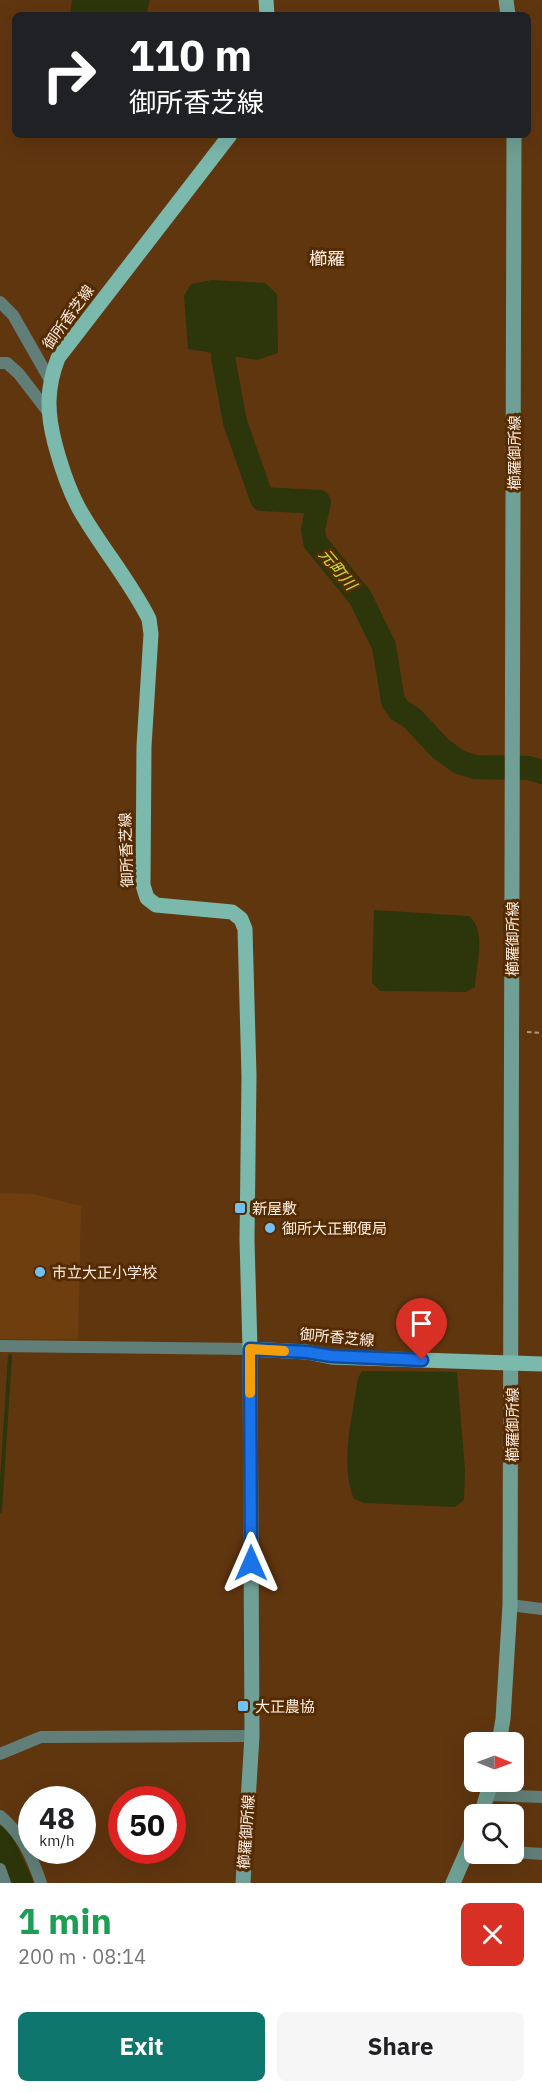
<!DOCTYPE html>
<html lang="en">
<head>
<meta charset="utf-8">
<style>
	body { margin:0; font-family:"IBM Plex Sans","Noto Sans JP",sans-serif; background:#f6f6f6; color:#202124; height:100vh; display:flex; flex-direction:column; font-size:22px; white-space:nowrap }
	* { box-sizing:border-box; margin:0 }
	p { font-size:20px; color:#757577 }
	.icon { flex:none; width:33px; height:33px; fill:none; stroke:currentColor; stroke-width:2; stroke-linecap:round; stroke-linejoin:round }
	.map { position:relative; height:1883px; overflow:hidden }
	.panel { display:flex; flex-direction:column; background:#fff; flex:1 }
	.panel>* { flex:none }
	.banner { position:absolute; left:12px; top:12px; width:519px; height:126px; border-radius:9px; box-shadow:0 6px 24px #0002; background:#202124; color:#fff; overflow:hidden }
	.needle { width:39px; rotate:91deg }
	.buttons { position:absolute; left:464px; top:1732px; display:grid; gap:12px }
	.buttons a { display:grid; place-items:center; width:60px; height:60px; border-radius:9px; background:#fff; box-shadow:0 6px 24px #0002; font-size:30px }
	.speed { position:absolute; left:18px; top:1786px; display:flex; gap:12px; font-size:30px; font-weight:700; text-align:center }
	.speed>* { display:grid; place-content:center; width:78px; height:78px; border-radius:50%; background:#fff; box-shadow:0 6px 24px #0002; line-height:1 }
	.speed small { font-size:15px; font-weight:400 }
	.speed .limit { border:9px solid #d22; background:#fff; color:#111 }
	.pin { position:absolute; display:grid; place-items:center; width:51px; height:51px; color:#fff; margin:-62px -26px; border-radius:50% 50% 50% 0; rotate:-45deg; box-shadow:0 0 6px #0007 }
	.pin .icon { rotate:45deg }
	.me { position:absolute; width:66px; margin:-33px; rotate:0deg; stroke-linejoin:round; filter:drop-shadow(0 0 4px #0008) }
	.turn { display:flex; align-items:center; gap:21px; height:126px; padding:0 18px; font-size:27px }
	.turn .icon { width:78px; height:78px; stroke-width:2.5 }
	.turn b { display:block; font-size:42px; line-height:51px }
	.round { display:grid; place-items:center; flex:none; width:63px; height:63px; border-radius:9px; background:#f6f6f6 }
	.summary { display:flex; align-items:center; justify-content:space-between; height:102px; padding:0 18px }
	h1 { font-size:36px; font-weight:800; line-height:45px; color:#1e9e55 }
	.button { display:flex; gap:12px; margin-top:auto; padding:12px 18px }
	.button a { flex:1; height:69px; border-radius:9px; background:#0f766e; color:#fff; font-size:24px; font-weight:800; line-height:69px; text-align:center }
	.button a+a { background:#f6f6f6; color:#202124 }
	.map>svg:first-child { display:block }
	.built { fill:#6e3e0f }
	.water { fill:#2d350a }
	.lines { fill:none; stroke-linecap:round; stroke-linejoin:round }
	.stream { stroke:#2d350a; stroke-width:4 }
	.river { stroke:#2d350a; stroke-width:24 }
	.path { stroke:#b3967e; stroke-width:2; stroke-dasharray:4.5 3; stroke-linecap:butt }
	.street { stroke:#617f78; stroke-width:12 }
	.secondary { stroke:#70a095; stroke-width:15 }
	.primary { stroke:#7bb9ac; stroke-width:15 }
	.route-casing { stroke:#114b97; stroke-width:15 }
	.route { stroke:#1a73e8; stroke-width:10 }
	.slow { stroke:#f59e0b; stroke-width:10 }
	.poi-dot { fill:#72c1f5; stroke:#552c02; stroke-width:2 }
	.labels { text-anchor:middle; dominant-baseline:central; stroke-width:6; stroke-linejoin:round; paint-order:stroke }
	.street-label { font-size:15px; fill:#feeee2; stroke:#552c02 }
	.poi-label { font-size:15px; fill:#feeee2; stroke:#552c02; text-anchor:start }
	.water-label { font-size:16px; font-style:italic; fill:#c7e435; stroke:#552c02 }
	.quarter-label { font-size:18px; fill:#feeee2; stroke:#552c02 }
</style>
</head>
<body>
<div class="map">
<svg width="542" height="1883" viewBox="0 0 542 1883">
	<rect width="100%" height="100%" fill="#60360f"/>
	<path class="built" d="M0,1193l34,1 47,12 -3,133h-78z"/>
	<path class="water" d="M72,0h78l-4,15h-76z
		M212,280l53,3 12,11 1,59 -21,7 -69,-11 -4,-53 7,-12z
		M374,910l95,6c18,14 7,51 6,71l-9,5 -86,-1 -8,-8z
		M362,1371l95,1 8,98 -1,30 -9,7 -91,-4 -10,-4c-15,-36 -1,-84 4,-121z"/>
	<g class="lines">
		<path class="stream" d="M0,1511l10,-155"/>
		<path class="river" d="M223,324v33l12,65 27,77 57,3 -6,27 2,13 45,55 24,49 9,55 6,9 13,8 29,31 18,13 16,5 54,1 13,4
			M0,1838l21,45"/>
		<path class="path" d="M527,1032l15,1"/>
		<path class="street" d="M0,302l13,13 37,65
			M0,363h7l12,11 30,39
			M0,1346l250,3
			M510,1605l32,4
			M0,1754l41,-17 211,-1
			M488,1795l54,2
			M0,1816c22,18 32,41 41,67
			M513,1852l29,2
			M0,1869l5,14"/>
		<path class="secondary" d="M506,0l2,15
			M499,1743l4,-24 7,-114 4,-1470
			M481,1815l10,-33
			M243,1883l9,-147 -2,-387
			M453,1883l21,-48"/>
		<path class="primary" d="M266,0l1,15
			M230,135l-172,223c-12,31 -11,55 -3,86 7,26 15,51 29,73 21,35 47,66 65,102l2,15 -7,112 -1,139 4,13 9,7 76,7 9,7 4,10 4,147 -2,164 3,109 57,3 24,5 211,7"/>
	</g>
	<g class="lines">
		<defs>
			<path id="route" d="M251,1563l-1,-214 57,3 24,4 91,4"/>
		</defs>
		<use href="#route" class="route-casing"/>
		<use href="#route" class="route"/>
		<path class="slow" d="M250,1393v-44l34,2"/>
	</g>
	<g class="poi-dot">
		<rect x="234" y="1202" width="12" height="12" rx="3"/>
		<circle cx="270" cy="1228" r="6"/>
		<circle cx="40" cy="1272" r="6"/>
		<rect x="237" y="1700" width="12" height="12" rx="3"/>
	</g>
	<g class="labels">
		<g class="street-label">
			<text transform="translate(68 317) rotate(-54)">御所香芝線</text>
			<text transform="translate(514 453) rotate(-90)">櫛羅御所線</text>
			<text transform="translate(126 850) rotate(-92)">御所香芝線</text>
			<text transform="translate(512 939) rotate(-90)">櫛羅御所線</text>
			<text transform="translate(337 1337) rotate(5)">御所香芝線</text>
			<text transform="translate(512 1425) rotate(-90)">櫛羅御所線</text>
			<text transform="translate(246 1832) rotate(-86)">櫛羅御所線</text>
		</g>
		<g class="poi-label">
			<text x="252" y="1208">新屋敷</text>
			<text x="282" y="1228">御所大正郵便局</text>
			<text x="52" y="1272">市立大正小学校</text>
			<text x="255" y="1706">大正農協</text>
		</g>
		<g class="water-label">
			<text transform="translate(338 569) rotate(50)">元町川</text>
		</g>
		<g class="quarter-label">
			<text x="327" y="258">櫛羅</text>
		</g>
	</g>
</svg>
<div class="buttons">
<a><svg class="needle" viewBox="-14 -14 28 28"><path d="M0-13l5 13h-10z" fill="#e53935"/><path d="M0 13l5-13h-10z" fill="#757577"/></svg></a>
<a><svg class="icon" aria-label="search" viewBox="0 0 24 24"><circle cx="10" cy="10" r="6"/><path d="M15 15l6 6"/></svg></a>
</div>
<div class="speed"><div>48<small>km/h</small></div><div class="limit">50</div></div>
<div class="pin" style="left:422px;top:1360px;background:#d93025"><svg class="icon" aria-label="arrive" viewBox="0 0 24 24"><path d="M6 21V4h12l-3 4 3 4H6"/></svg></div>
<svg class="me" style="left:251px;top:1563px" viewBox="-20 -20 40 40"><path d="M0-17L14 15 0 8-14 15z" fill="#1a73e8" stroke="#fff" stroke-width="4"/></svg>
<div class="banner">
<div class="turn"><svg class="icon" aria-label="right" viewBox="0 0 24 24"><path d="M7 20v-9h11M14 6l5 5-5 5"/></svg><div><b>110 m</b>御所香芝線</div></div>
</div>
</div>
<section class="panel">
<div class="summary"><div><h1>1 min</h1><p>200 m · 08:14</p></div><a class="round" style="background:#d93025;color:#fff"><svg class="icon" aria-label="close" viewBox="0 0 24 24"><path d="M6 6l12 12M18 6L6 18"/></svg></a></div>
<div class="button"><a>Exit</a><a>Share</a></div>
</section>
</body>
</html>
